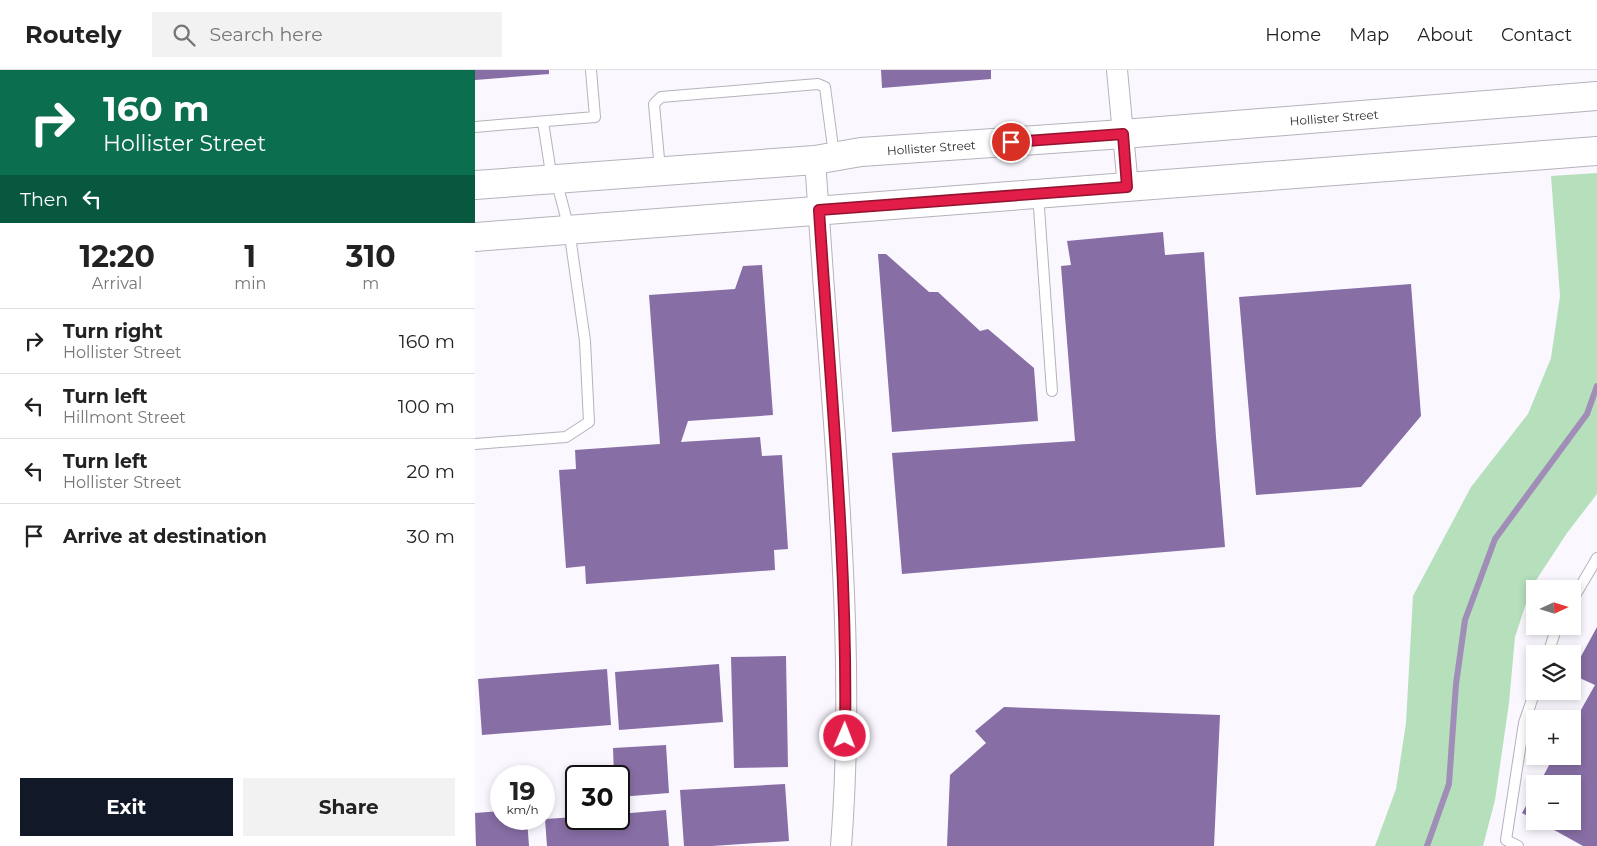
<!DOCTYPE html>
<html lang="en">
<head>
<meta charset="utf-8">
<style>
	body { margin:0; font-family:Montserrat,sans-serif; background:#f2f2f2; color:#222; height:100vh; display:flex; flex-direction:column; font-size:19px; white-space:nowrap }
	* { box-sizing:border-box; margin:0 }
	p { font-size:16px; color:#767676 }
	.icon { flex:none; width:28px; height:28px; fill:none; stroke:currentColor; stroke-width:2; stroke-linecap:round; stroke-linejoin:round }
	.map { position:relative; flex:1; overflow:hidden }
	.drawer { display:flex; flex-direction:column; background:#fff; width:475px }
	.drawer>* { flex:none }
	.banner { background:#0b6e4f; color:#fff; overflow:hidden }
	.needle { width:32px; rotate:86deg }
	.tools { position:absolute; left:1051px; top:510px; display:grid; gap:10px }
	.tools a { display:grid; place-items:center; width:55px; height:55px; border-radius:0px; background:#fff; box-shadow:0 2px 8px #0003; font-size:25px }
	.speed { position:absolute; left:15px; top:695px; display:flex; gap:10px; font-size:25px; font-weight:700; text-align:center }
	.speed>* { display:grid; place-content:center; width:65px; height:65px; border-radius:50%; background:#fff; box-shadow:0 2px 8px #0003; line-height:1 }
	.speed small { font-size:12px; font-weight:400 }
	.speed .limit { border:2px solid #111; border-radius:8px; background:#fff; color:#111 }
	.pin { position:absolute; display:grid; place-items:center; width:42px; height:42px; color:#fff; margin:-21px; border:2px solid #fff; border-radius:50%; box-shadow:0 1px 5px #0007 }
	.me { position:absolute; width:55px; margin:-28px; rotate:1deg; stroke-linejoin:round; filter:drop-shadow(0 0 4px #0008) }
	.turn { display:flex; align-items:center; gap:18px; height:105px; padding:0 20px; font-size:22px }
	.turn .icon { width:65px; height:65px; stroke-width:2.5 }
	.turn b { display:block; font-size:35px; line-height:42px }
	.then { display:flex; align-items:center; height:48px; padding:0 20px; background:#0003; gap:10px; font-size:19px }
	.eta { display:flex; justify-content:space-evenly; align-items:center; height:85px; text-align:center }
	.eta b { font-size:30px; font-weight:700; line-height:35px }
	.cta { display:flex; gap:10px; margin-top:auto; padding:10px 20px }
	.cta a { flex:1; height:58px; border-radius:0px; background:#111827; color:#fff; font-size:20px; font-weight:700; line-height:58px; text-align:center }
	.cta a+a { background:#f2f2f2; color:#222 }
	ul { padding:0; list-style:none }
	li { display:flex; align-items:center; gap:15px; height:65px; padding:0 20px; border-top:1px solid #e0e0e0 }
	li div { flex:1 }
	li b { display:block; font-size:19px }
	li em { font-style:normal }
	header { display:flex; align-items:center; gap:30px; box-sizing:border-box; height:70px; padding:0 25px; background:#fff; border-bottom:1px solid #e0e0e0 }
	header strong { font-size:24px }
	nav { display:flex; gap:28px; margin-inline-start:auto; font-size:18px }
	.search { width:350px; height:45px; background:#f2f2f2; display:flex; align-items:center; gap:12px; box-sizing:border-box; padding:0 18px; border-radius:0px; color:#767676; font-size:19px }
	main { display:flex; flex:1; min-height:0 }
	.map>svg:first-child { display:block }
	.green { fill:#b6dfbc }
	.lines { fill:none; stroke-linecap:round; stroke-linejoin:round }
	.stream { stroke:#a08db8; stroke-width:6 }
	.building { fill:#876ea5 }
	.service-casing { stroke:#b6b2bb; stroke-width:12 }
	.minor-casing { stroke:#b6b2bb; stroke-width:22 }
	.secondary-casing { stroke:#b6b2bb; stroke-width:30 }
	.service { stroke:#fff; stroke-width:10 }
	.minor { stroke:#fff; stroke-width:20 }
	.secondary { stroke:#fff; stroke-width:28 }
	.route-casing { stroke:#92132f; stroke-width:12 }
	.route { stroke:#e11d48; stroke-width:9 }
	.labels { text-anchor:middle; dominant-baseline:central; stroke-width:4; stroke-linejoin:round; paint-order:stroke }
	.street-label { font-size:12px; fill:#2c2a2e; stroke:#fff }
</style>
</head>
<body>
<header>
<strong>Routely</strong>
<div class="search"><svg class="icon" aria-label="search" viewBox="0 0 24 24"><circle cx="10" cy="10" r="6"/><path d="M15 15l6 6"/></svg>Search here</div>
<nav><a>Home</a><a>Map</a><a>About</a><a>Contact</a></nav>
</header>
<main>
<section class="drawer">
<div class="banner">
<div class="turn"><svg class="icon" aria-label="right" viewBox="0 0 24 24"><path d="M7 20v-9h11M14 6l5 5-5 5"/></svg><div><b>160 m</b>Hollister Street</div></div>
<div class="then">Then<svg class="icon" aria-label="left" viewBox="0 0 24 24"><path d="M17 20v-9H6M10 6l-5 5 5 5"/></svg></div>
</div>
<div class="eta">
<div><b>12:20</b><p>Arrival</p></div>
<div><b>1</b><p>min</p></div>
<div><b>310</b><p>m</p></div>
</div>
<ul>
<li><svg class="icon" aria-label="right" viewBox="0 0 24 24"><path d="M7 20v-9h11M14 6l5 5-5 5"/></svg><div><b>Turn right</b><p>Hollister Street</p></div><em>160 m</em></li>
<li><svg class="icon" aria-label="left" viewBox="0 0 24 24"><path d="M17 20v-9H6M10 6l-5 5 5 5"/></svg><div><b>Turn left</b><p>Hillmont Street</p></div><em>100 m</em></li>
<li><svg class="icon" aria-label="left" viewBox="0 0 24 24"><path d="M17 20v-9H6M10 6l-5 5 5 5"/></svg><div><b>Turn left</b><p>Hollister Street</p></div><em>20 m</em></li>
<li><svg class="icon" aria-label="arrive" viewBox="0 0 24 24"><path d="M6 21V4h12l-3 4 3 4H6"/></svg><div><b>Arrive at destination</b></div><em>30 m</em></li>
</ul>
<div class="cta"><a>Exit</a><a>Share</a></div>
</section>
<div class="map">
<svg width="1122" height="776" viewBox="0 0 1122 776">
	<rect width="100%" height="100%" fill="#faf7ff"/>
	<path class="green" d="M1122,103v321l-30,39 -36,55 -16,49 -6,66 -14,97 -12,46h-108l21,-57 10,-66 7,-127 58,-109 57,-73 23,-56 9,-62 -9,-120z"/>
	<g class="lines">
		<path class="stream" d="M952,776l22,-62 7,-100 9,-64 30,-81 92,-125 10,-28"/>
	</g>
	<path class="building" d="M0,0h74v4l-74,6z
		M406,0h110v9l-109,9z
		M688,162l2,23 39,-3 12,185 9,110 -323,27 -10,-121 183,-12 -14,-175 10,-1 -4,-24z
		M403,184h8l43,38h9l42,39 8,-2 46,39 4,53 -146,11z
		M287,195l11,150 -85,6 -7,21 79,-5 2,19 20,-1 6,94 -14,1 1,20 -189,14 -1,-18 -19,2 -7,-98 17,-1 -1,-19 85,-6 -11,-149 86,-6 8,-23z
		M936,214l10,132 -60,71 -105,8 -17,-198z
		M1122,557v219h-14l-45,-25h35v-37h-34l15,-28h19v-32l22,-39 -22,-10v-4z
		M311,586l2,111 -54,1 -3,-111z
		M244,594l4,58 -104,8 -4,-58z
		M132,599l4,56 -129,10 -4,-56z
		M529,637l216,8 -6,131h-267l3,-71 36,-32 -11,-12z
		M191,675l3,48 -50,4v-21h-5l-1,-28z
		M310,714l4,57 -77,5h-28l-4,-56z
		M1060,720v30l-13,-7z
		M191,740l3,36h-122l-2,-27 31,-2v2h43v-5z
		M26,741v8h26l2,27h-53l-1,-33z"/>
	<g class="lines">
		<defs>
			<path id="service" d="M0,57l120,-10 -4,-47
				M185,100l-6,-66 7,-7 157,-13 7,3 9,68
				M563,124l14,197
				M0,374l91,-7 23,-15 -4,-81 -16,-112 -13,-50 -6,-12 -7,-45
				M1098,529l24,-41
				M1073,584l9,-28
				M1043,776l-12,-6 18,-117 11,-32"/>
			<path id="minor" d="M642,0l11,117
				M340,90c6,88 12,175 19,263 10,141 18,282 7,423"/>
			<g id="secondary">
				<path id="s1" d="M0,115l340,-25 46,-8 262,-18 474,-38"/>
				<path d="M0,167l1122,-86"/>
			</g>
		</defs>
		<use href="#service" class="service-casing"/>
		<use href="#minor" class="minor-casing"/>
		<use href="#secondary" class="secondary-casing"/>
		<use href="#service" class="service"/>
		<use href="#minor" class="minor"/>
		<use href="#secondary" class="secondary"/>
	</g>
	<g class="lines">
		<defs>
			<path id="route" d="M370,666c3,-176 -15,-351 -26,-526l308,-23 -4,-53 -112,8"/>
		</defs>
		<use href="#route" class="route-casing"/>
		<use href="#route" class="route"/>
	</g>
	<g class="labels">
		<g class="street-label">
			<text stroke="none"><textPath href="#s1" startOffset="862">Hollister Street</textPath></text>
			<text stroke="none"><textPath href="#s1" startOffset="458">Hollister Street</textPath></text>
		</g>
	</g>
</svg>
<div class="tools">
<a><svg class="needle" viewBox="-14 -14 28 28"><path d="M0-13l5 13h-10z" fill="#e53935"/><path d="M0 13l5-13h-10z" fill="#767676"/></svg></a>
<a><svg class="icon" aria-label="layers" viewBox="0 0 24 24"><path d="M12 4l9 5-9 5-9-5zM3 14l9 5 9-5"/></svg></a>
<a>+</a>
<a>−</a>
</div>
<div class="speed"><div>19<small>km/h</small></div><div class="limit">30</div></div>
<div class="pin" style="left:536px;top:72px;background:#d93025"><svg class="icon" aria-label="arrive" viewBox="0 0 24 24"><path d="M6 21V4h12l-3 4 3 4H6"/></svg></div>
<svg class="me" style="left:370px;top:666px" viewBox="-20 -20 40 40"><circle r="17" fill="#e11d48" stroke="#fff" stroke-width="3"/><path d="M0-11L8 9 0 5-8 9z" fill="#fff"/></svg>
</div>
</main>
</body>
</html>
